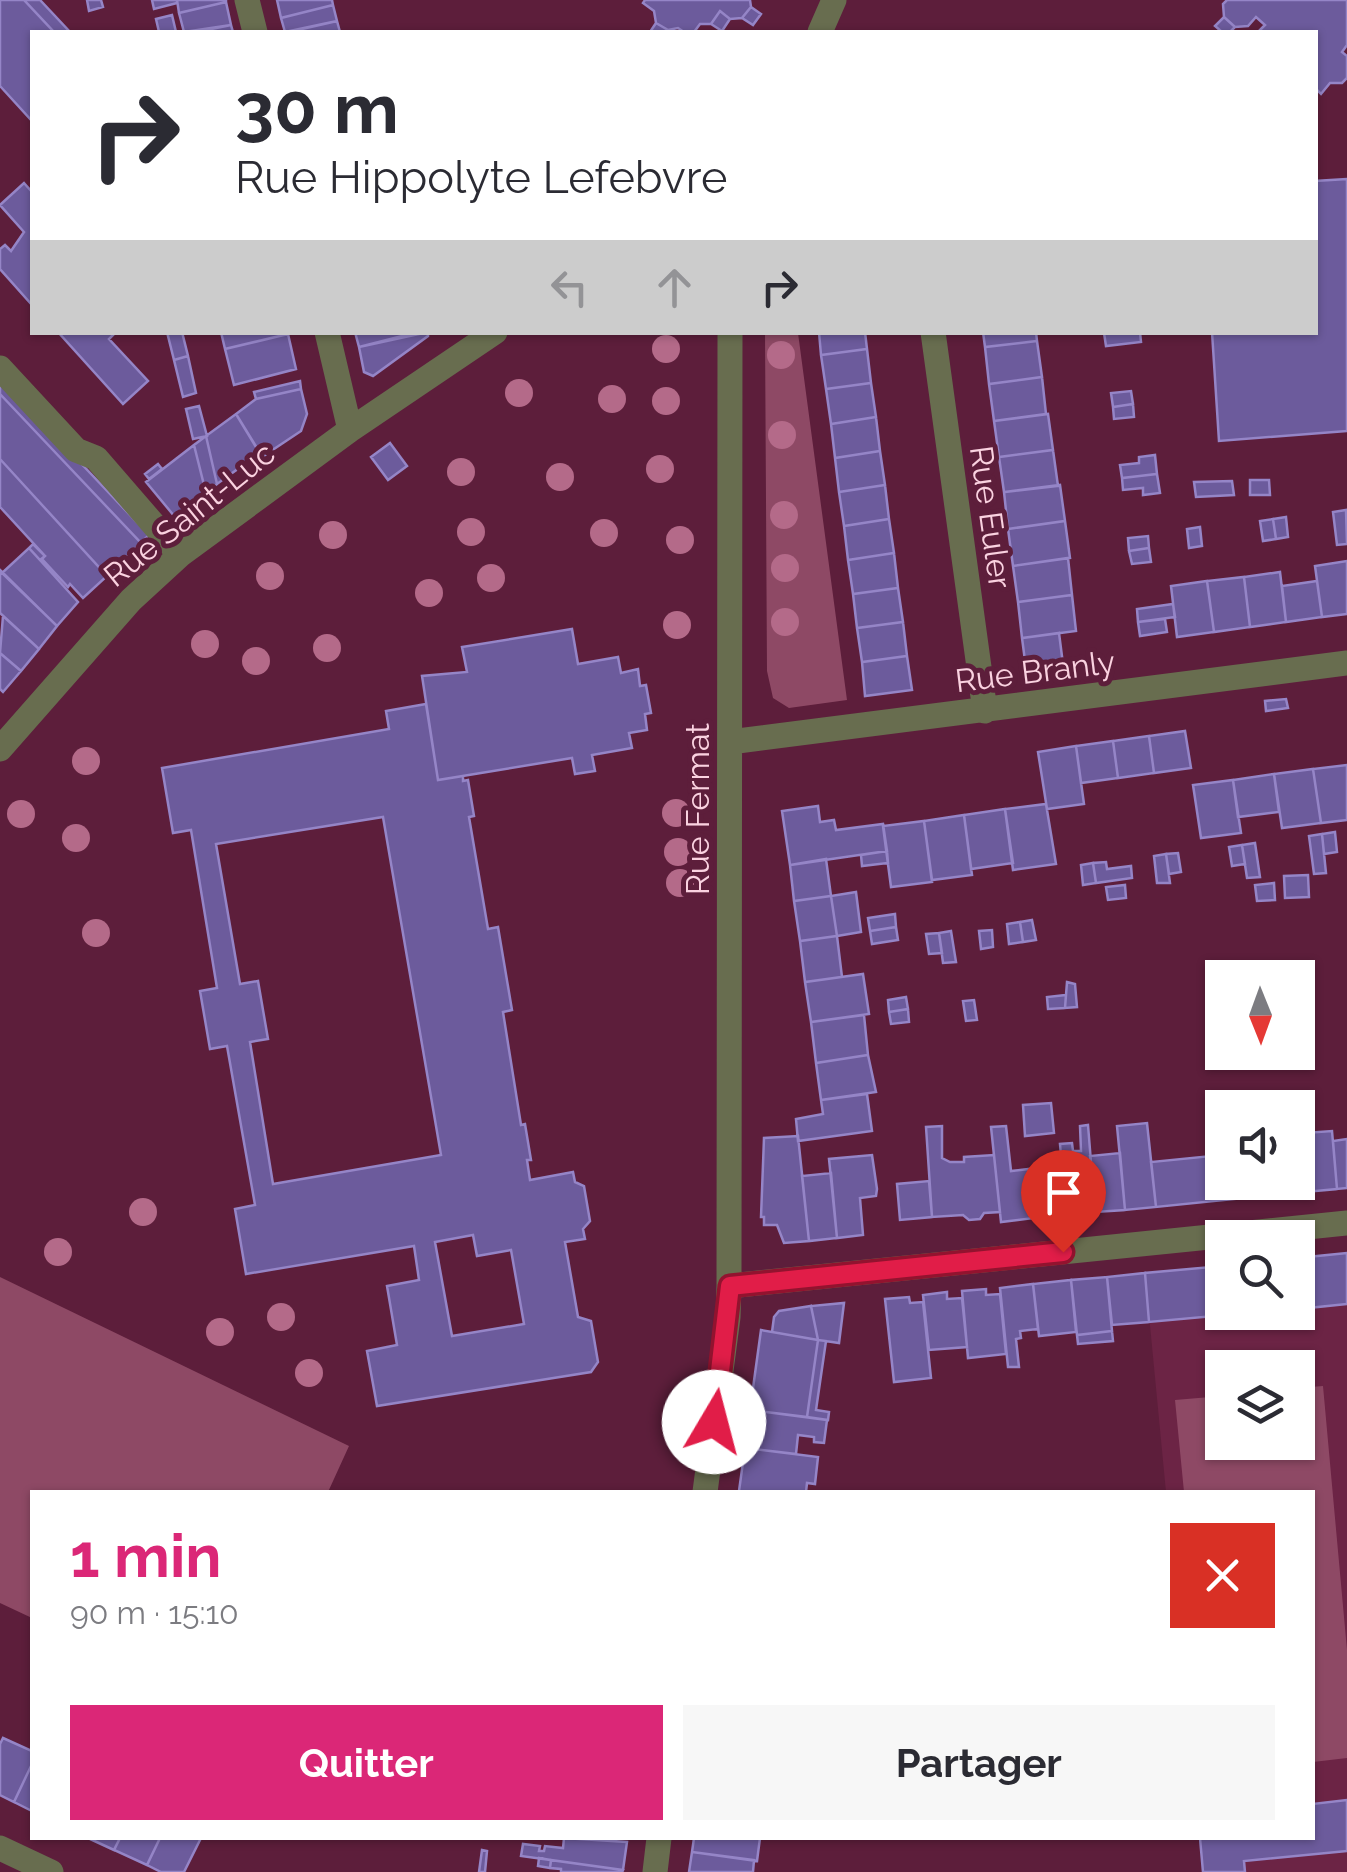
<!DOCTYPE html>
<html lang="fr">
<head>
<meta charset="utf-8">
<style>
	body { margin:0; font-family:Raleway,sans-serif; background:#f7f7f7; color:#2b2b33; height:100vh; display:flex; flex-direction:column; font-size:38px; white-space:nowrap }
	* { box-sizing:border-box; margin:0 }
	p { font-size:32px; color:#7c7c81 }
	.icon { flex:none; width:55px; height:55px; fill:none; stroke:currentColor; stroke-width:2; stroke-linecap:round; stroke-linejoin:round }
	.map { position:relative; flex:1; overflow:hidden }
	.panel { position:absolute; left:30px; top:1490px; width:1285px; height:350px; display:flex; flex-direction:column; background:#fff; border-radius:0px; box-shadow:0 2px 8px #0004 }
	.panel>* { flex:none }
	.guide { position:absolute; left:30px; top:30px; width:1288px; height:305px; border-radius:0px; box-shadow:0 2px 8px #0004; background:#fff; color:#2b2b33; overflow:hidden }
	.needle { width:65px; rotate:179deg }
	.buttons { position:absolute; left:1205px; top:960px; display:grid; gap:20px }
	.buttons a { display:grid; place-items:center; width:110px; height:110px; border-radius:0px; background:#fff; box-shadow:0 2px 8px #0004; font-size:50px }
	.pin { position:absolute; display:grid; place-items:center; width:85px; height:85px; color:#fff; margin:-102px -42px; border-radius:50% 50% 50% 0; rotate:-45deg; box-shadow:0 0 10px #0007 }
	.pin .icon { rotate:45deg }
	.me { position:absolute; width:110px; margin:-55px; rotate:8deg; stroke-linejoin:round; filter:drop-shadow(0 0 8px #0008) }
	.turn { display:flex; align-items:center; gap:35px; height:210px; padding:0 40px; font-size:45px }
	.turn .icon { width:130px; height:130px; stroke-width:2.5 }
	.turn b { display:block; font-size:70px; line-height:85px }
	.lanes { display:flex; align-items:center; height:95px; padding:0 40px; background:#0003; justify-content:center; gap:50px; direction:ltr }
	.lanes .off { opacity:.35 }
	.round { display:grid; place-items:center; flex:none; width:105px; height:105px; border-radius:0px; background:#f7f7f7 }
	.summary { display:flex; align-items:center; justify-content:space-between; height:170px; padding:0 40px }
	h1 { font-size:60px; font-weight:700; line-height:75px; color:#db2777 }
	.button { display:flex; gap:20px; margin-top:auto; padding:20px 40px }
	.button a { flex:1; height:115px; border-radius:0px; background:#db2777; color:#fff; font-size:40px; font-weight:700; line-height:115px; text-align:center }
	.button a+a { background:#f7f7f7; color:#2b2b33 }
	.map>svg:first-child { display:block }
	.built { fill:#6c2445; fill-rule:evenodd }
	.green { fill:#8e4965 }
	.building { fill:#6c5b9c; stroke:#9585c7; stroke-width:2.5; fill-rule:evenodd }
	.lines { fill:none; stroke-linecap:round; stroke-linejoin:round }
	.street { stroke:#686d4f; stroke-width:25 }
	.tree { fill:#b46a89 }
	.route-casing { stroke:#92132f; stroke-width:25 }
	.route { stroke:#e11d48; stroke-width:18 }
	.labels { text-anchor:middle; dominant-baseline:central; stroke-width:10; stroke-linejoin:round; paint-order:stroke }
	.street-label { font-size:32px; fill:#fad2e0; stroke:#5d1e3b }
</style>
</head>
<body>
<div class="map">
<svg width="1347" height="1872" viewBox="0 0 1347 1872">
	<rect width="100%" height="100%" fill="#5d1e3b"/>
	<path class="built" d="M1347,1253v619h-144l-3,-34h112v-346h-146l-21,-219 77,-7v46h76v-54zM1222,1368h76v74h-76z"/>
	<path class="green" d="M765,333h33l49,367 -58,8 -16,-10 -6,-27z
		M0,1277l349,169 -21,46h-296v126l-32,-15z
		M1323,1386l24,264v108l-34,4 -1,-270h-128l-9,-92 47,-4v46h76v-54z"/>
	<path class="building" d="M0,0h24l30,32h-22v89l-32,-35z
		M24,0h16l30,32h-16z
		M87,0h14l2,7 -14,4z
		M152,0h25v3l-23,6z
		M177,0h49v2l-47,11z
		M277,0h55l1,5 -52,13z
		M645,0h105l1,7 -9,11 -12,1 -10,-8 -9,13h-11l-6,8h-10l-6,-4 -10,2 -12,-7 -2,-12 -11,-8z
		M1227,0h120v45l-5,7 5,4v22l-5,5h-12l-9,11 -6,-6v-56h-57l7,-7 -9,-8 -8,9 -13,1 -11,-10 -1,-13z
		M226,2l5,23 -47,7 -5,-19z
		M333,5l4,16 -52,11 -4,-14z
		M751,7l10,7 -8,11 -11,-7z
		M720,11l10,8 -8,12 -11,-7z
		M172,15l4,17h-17l-3,-13z
		M1224,17l11,10 -5,5h-8l-7,-6z
		M337,21l3,11h-51z
		M656,23l12,7 -1,2h-17z
		M231,25l2,7h-36z
		M1347,179v252l-128,10 -7,-109h103v-151z
		M24,183l8,9v113l-32,-36v-20l5,-4 6,6 13,-19 -24,-27z
		M58,332h58l-7,7 39,42 -25,23z
		M167,332h15l6,24 -14,4z
		M221,332h67v2l-63,15z
		M355,332h59v1l-55,14z
		M428,332v4l-55,40 -9,-4 -5,-25z
		M819,332h46l2,17 -46,6z
		M983,332h53l1,9 -52,6z
		M1140,332l1,10 -35,4 -2,-13z
		M288,334l8,35 -62,16 -9,-36z
		M1037,341l5,36 -53,7 -4,-37z
		M867,349l4,34 -45,6 -5,-34z
		M188,356l8,37 -13,4 -9,-37z
		M1042,377l4,37 -52,7 -5,-37z
		M0,378l149,157 -8,8 -141,-149z
		M300,381l1,8 -45,10 -2,-7z
		M871,383l5,34 -45,7 -5,-35z
		M301,389l6,25 -6,17 -39,26 -26,-43 20,-15z
		M1131,391l2,13 -20,3 -2,-14z
		M0,394l141,149 -34,33 -107,-117z
		M1133,404l1,13 -20,2 -1,-12z
		M199,406l8,30 -14,3 -7,-30z
		M236,414l24,39 -43,31 -11,-48z
		M1048,414l5,36 -54,7 -5,-36z
		M876,417l4,34 -45,7 -4,-34z
		M206,436l11,48 -11,9 -12,-48z
		M390,443l17,23 -19,14 -17,-23z
		M194,445l12,48 -31,24 -29,-35z
		M1053,450l5,36 -54,6 -5,-35z
		M880,451l5,34 -46,7 -4,-34z
		M1155,455l2,19 -35,4 -2,-13 19,-2v-6z
		M0,459l107,117 -24,22 -13,-14 -2,3 -26,-28 3,-3 -45,-49z
		M158,464l4,5 -13,10 -4,-5z
		M1157,474l3,19 -17,2v-7l-20,2 -1,-12z
		M1250,480h19l1,15h-20z
		M1232,481l2,14 -38,2 -2,-15z
		M885,485l4,34 -45,7 -5,-34z
		M1060,485l5,36 -57,8 -4,-37z
		M1346,510l1,34 -10,1 -4,-33z
		M1286,517l2,20 -12,2 -3,-20z
		M889,519l5,34 -46,7 -4,-34z
		M1273,519l3,20 -13,2 -3,-20z
		M1065,521l5,37 -57,8 -5,-37z
		M1200,527l2,19 -13,2 -2,-19z
		M1148,536l1,12 -20,3 -1,-13z
		M33,544l12,12 -5,4 -11,-12z
		M29,548l49,54 -21,24 -55,-53z
		M1149,548l2,14 -19,2 -3,-13z
		M894,553l4,35 -45,6 -5,-34z
		M1068,558l4,37 -54,7 -5,-36z
		M1347,561v53l-25,3 -7,-51z
		M0,570l57,56 -18,23 -39,-36z
		M1280,572l6,50 -36,5 -6,-50z
		M1244,577l6,50 -36,5 -7,-51z
		M1207,581l7,51 -37,5 -6,-51z
		M1317,581l5,36 -36,5 -4,-36z
		M898,588l5,34 -46,6 -4,-34z
		M1072,595l4,36 -54,7 -4,-36z
		M1173,604l2,13 -37,5 -1,-13z
		M3,616l36,33 -18,22 -21,-18z
		M1165,619l2,13 -27,4 -2,-14z
		M903,622l4,34 -45,6 -5,-34z
		M572,629l6,35 40,-7 3,16 17,-4 2,17 6,-1 5,28 -6,1 2,16 -18,3 3,15 -40,7 3,16 -20,3 -3,-16 -134,22 -16,-104 45,-4 -5,-25z
		M1059,633l5,39 -37,4 -5,-38z
		M0,653l21,18 -18,21 -3,-3z
		M907,656l5,34 -47,6 -3,-34z
		M1286,699l2,9 -22,3 -1,-10z
		M426,704l12,76 25,-4v5l5,-1 6,36 -5,1 19,112 10,-2 14,83 -9,2 18,113 4,-1 6,36h-4l3,20 43,-8 2,10 9,4 6,35 -7,8 2,10 -20,3 13,75 13,4 7,41 -7,10 -214,34 -10,-55 30,-6 -10,-59 32,-6 -5,-34 -168,28 -11,-65 20,-4 -28,-159 -17,3 -10,-58 17,-3 -26,-158 -18,3 -11,-65 227,-39 -3,-18zM383,817l58,338 -168,29 -23,-142 18,-3 -10,-58 -18,3 -24,-140zM473,1235l4,21 34,-6 13,74 -72,12 -17,-94z
		M1185,731l6,37 -37,5 -5,-37z
		M1149,736l5,37 -36,5 -5,-37z
		M1113,741l5,37 -37,5 -5,-37z
		M1076,746l8,58 -37,5 -9,-57z
		M1347,765v55l-26,3 -8,-54z
		M1313,769l8,54 -39,5 -8,-54z
		M1274,774l5,38 -41,5 -5,-37z
		M1233,780l8,53 -40,5 -8,-53z
		M1046,804l10,60 -43,6 -8,-61z
		M818,806l2,16 14,-2 2,10 47,-6 4,27 -97,14 -8,-54z
		M1005,809l8,54 -42,6 -7,-54z
		M964,815l8,60 -40,5 -8,-59z
		M924,821l8,61 -41,5 -8,-61z
		M1335,832l2,20 -13,2 -2,-20z
		M1322,834l4,39 -12,1 -5,-38z
		M1255,843l5,34 -13,1 -5,-33z
		M1242,845l3,19 -13,2 -3,-19z
		M887,851l1,12 -26,3 -1,-11z
		M1178,853l3,19 -12,2 -3,-20z
		M1166,854l4,29h-13l-3,-27z
		M826,859l5,37 -37,5 -4,-36z
		M1106,862l1,7 24,-3 1,12 -36,5 -3,-20z
		M1093,863l3,20 -13,2 -2,-20z
		M1308,875l1,22 -24,1 -1,-22z
		M1274,883l1,17 -18,1 -2,-16z
		M1125,885l1,13 -18,2 -2,-13z
		M856,892l5,40 -24,4 -6,-40z
		M831,896l6,40 -37,5 -6,-40z
		M895,914l1,13 -26,4 -2,-13z
		M1032,920l4,20 -13,2 -3,-20z
		M1020,922l3,20 -14,2 -2,-20z
		M896,927l2,13 -26,4 -2,-13z
		M992,930l1,17 -12,2 -2,-18z
		M951,931l5,31 -13,1 -4,-30z
		M939,933l3,20 -13,1 -3,-20z
		M837,936l5,41 -37,5 -5,-41z
		M863,974l6,40 -58,8 -6,-40z
		M1067,982l8,2 2,23 -12,1z
		M1066,995l-1,13 -17,1 -1,-12z
		M906,997l2,12 -19,3 -1,-12z
		M974,1000l3,20 -11,1 -3,-20z
		M908,1009l1,13 -18,2 -2,-12z
		M864,1015l4,40 -52,8 -5,-41z
		M868,1055l8,37 -55,8 -5,-37z
		M1301,1093l3,28h-6l-3,-27z
		M867,1094l5,37 -74,10 -2,-22 27,-5 -2,-14z
		M1051,1103l3,30 -29,3 -2,-31z
		M1147,1123l9,84 -31,3 -8,-84z
		M1088,1125l7,87 -29,3 -6,-71 12,-1 1,8h8l-1,-25z
		M1304,1125l1,8 27,-2 5,58 -32,3 -7,-66z
		M942,1126v32l8,4h14v-5l30,-2 6,57 -16,1 -4,6 -11,1 -6,-5 -31,2 -6,-90z
		M1006,1126l5,45 18,-2 5,49 -33,4 -10,-95z
		M1222,1131v51h21l2,16 -30,3 -6,-69z
		M798,1136l11,105 -25,2 -7,-18h-13v-8h-3l3,-79z
		M1347,1139v49l-10,1 -4,-48z
		M1298,1140l7,52 -60,6 -2,-16h55z
		M1120,1153l5,57 -30,2 -5,-56z
		M872,1155l5,34 -1,7 -16,2 3,37 -26,3 -8,-79z
		M1211,1156l4,45 -59,6 -5,-45z
		M1062,1170l4,45 -17,2 -4,-45z
		M831,1173l6,65 -28,3 -7,-65z
		M929,1181l3,36 -32,3 -3,-36z
		M1347,1253v51l-49,5v-51z
		M1222,1266v46h36l-109,10 -4,-49z
		M1145,1273l4,49 -37,3 -5,-48z
		M1107,1277l5,54 -35,4 -6,-55z
		M1071,1280l5,52 -37,4 -6,-52z
		M1033,1284l5,45 -18,2 1,7 -5,1 3,28h-11l-8,-79z
		M986,1289v6l14,-1 6,60 -38,4 -6,-67z
		M947,1292v7l15,-1 5,49 -38,3 -6,-55z
		M909,1297l1,6 13,-1 8,76 -37,4 -9,-83z
		M844,1303l-5,40 -21,-3 -7,-34z
		M811,1306l7,34 -46,-8 2,-15 5,-6z
		M761,1330l57,10 -11,77 -57,-7z
		M1112,1331l1,10 -35,3 -1,-9z
		M818,1340l8,1 -10,69 13,2 -1,8 -21,-3z
		M750,1410l77,10 -3,23 -10,-1v-5l-16,-2 -2,19 -51,-6z
		M745,1448l73,9 -3,27 -8,-1 -1,9 -67,-1z
		M3,1738l29,13v13l-18,38 -14,-7v-51z
		M32,1764v47l-18,-9z
		M1347,1800v51l-103,10 1,11h-42l-3,-34h112v-34z
		M88,1838h32l-6,12z
		M120,1838h40l-13,27 -33,-15z
		M160,1838h41l-17,34h-23l-14,-7z
		M564,1838l63,4 -4,28 -102,-14 2,-12 17,2 -1,5h5l1,-5 18,2z
		M694,1838h66l-3,23 -65,-9z
		M482,1850l5,1 -2,21h-6z
		M692,1852l62,8 -1,12h-64z
		M539,1858l12,2 -1,8 -12,-2z
		M551,1860l72,10 -1,2h-61v-3l-11,-1z"/>
	<g class="lines">
		<path class="street" d="M247,0l8,32
			M820,32l14,-32
			M327,332l23,98
			M933,332l52,379
			M0,368l76,82 20,8 84,97
			M730,742l617,-79
			M0,749l131,-149 49,-45 170,-125 145,-98
			M729,1286l618,-63
			M705,1492l23,-175 1,-31 1,-954
			M0,1848l51,24
			M655,1872l4,-34"/>
	</g>
	<g class="tree">
		<circle cx="666" cy="349" r="14"/>
		<circle cx="781" cy="355" r="14"/>
		<circle cx="519" cy="393" r="14"/>
		<circle cx="612" cy="399" r="14"/>
		<circle cx="666" cy="401" r="14"/>
		<circle cx="782" cy="435" r="14"/>
		<circle cx="660" cy="469" r="14"/>
		<circle cx="461" cy="472" r="14"/>
		<circle cx="560" cy="477" r="14"/>
		<circle cx="784" cy="515" r="14"/>
		<circle cx="471" cy="532" r="14"/>
		<circle cx="604" cy="533" r="14"/>
		<circle cx="333" cy="535" r="14"/>
		<circle cx="680" cy="540" r="14"/>
		<circle cx="785" cy="568" r="14"/>
		<circle cx="270" cy="576" r="14"/>
		<circle cx="491" cy="578" r="14"/>
		<circle cx="429" cy="593" r="14"/>
		<circle cx="785" cy="622" r="14"/>
		<circle cx="677" cy="625" r="14"/>
		<circle cx="205" cy="644" r="14"/>
		<circle cx="327" cy="648" r="14"/>
		<circle cx="256" cy="661" r="14"/>
		<circle cx="86" cy="761" r="14"/>
		<circle cx="676" cy="813" r="14"/>
		<circle cx="21" cy="814" r="14"/>
		<circle cx="76" cy="838" r="14"/>
		<circle cx="678" cy="852" r="14"/>
		<circle cx="680" cy="883" r="14"/>
		<circle cx="96" cy="933" r="14"/>
		<circle cx="143" cy="1212" r="14"/>
		<circle cx="58" cy="1252" r="14"/>
		<circle cx="281" cy="1317" r="14"/>
		<circle cx="220" cy="1332" r="14"/>
		<circle cx="309" cy="1373" r="14"/>
	</g>
	<g class="lines">
		<defs>
			<path id="route" d="M714,1422l16,-136 333,-34"/>
		</defs>
		<use href="#route" class="route-casing"/>
		<use href="#route" class="route"/>
	</g>
	<g class="labels">
		<g class="street-label">
			<text transform="translate(189 514) rotate(-39)">Rue Saint-Luc</text>
			<text transform="translate(991 517) rotate(82)">Rue Euler</text>
			<text transform="translate(1035 671) rotate(-7)">Rue Branly</text>
			<text transform="translate(697 809) rotate(-90)">Rue Fermat</text>
		</g>
	</g>
</svg>
<div class="buttons">
<a><svg class="needle" viewBox="-14 -14 28 28"><path d="M0-13l5 13h-10z" fill="#e53935"/><path d="M0 13l5-13h-10z" fill="#7c7c81"/></svg></a>
<a><svg class="icon" aria-label="sound" viewBox="0 0 24 24"><path d="M4 9h4l5-4v14l-5-4H4zM17 9q2 3 0 6"/></svg></a>
<a><svg class="icon" aria-label="search" viewBox="0 0 24 24"><circle cx="10" cy="10" r="6"/><path d="M15 15l6 6"/></svg></a>
<a><svg class="icon" aria-label="layers" viewBox="0 0 24 24"><path d="M12 4l9 5-9 5-9-5zM3 14l9 5 9-5"/></svg></a>
</div>
<div class="pin" style="left:1063px;top:1252px;background:#d93025"><svg class="icon" aria-label="arrive" viewBox="0 0 24 24"><path d="M6 21V4h12l-3 4 3 4H6"/></svg></div>
<svg class="me" style="left:714px;top:1422px" viewBox="-20 -20 40 40"><circle r="19" fill="#fff"/><path d="M0-13L10 11 0 6-10 11z" fill="#e11d48"/></svg>
<div class="guide">
<div class="turn"><svg class="icon" aria-label="right" viewBox="0 0 24 24"><path d="M7 20v-9h11M14 6l5 5-5 5"/></svg><div><b>30 m</b>Rue Hippolyte Lefebvre</div></div>
<div class="lanes"><svg class="icon off" aria-label="left" viewBox="0 0 24 24"><path d="M17 20v-9H6M10 6l-5 5 5 5"/></svg><svg class="icon off" aria-label="ahead" viewBox="0 0 24 24"><path d="M12 20V5M6 11l6-6 6 6"/></svg><svg class="icon" aria-label="right" viewBox="0 0 24 24"><path d="M7 20v-9h11M14 6l5 5-5 5"/></svg></div>
</div>
<section class="panel">
<div class="summary"><div><h1>1 min</h1><p>90 m · 15:10</p></div><a class="round" style="background:#d93025;color:#fff"><svg class="icon" aria-label="close" viewBox="0 0 24 24"><path d="M6 6l12 12M18 6L6 18"/></svg></a></div>
<div class="button"><a>Quitter</a><a>Partager</a></div>
</section>
</div>
</body>
</html>
